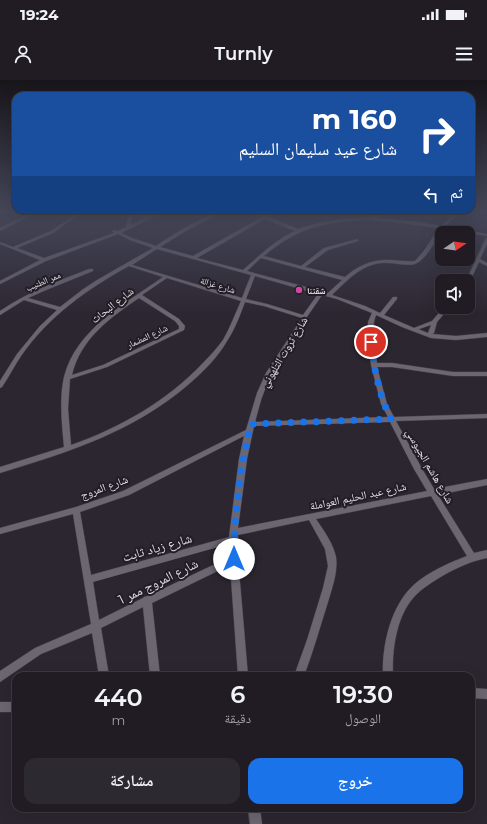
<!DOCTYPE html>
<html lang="ar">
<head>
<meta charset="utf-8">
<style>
	body { margin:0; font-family:Montserrat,"Noto Naskh Arabic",sans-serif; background:#2d2931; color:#f1f3f6; direction:rtl; height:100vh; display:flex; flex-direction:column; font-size:15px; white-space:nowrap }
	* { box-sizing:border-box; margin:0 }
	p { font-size:13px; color:#a2a1a6 }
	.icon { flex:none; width:22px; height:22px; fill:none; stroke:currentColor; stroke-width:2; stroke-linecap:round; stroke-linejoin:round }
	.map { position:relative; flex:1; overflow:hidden; direction:ltr }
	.details { position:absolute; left:12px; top:592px; width:463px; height:140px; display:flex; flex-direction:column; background:#211c24; border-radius:12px; box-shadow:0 4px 16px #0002,0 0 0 1px #3e3a41; direction:rtl }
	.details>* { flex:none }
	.banner { position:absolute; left:12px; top:12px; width:463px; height:122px; border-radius:12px; box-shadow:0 4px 16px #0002,0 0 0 1px #3e3a41; direction:rtl; background:#1a4fa0; color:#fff; overflow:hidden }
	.needle { width:26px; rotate:77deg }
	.fabs { position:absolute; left:435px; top:146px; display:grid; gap:8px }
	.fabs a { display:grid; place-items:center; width:40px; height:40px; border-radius:8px; background:#211c24; box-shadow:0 4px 16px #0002,0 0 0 1px #3e3a41; font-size:20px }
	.pin { position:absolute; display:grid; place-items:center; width:34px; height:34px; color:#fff; margin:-17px; border:2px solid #fff; border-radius:50%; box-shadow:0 1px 4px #0007 }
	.me { position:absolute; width:44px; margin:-22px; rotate:0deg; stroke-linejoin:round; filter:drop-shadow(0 0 3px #0008) }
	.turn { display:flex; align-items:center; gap:14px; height:84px; padding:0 12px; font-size:18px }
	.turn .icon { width:52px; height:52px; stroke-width:2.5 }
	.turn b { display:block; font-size:28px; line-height:34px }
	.then { display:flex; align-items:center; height:38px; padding:0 12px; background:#0003; gap:8px; font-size:15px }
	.eta { display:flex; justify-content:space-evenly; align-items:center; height:68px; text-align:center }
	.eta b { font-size:24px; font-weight:600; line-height:28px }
	.button { display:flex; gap:8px; margin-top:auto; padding:8px 12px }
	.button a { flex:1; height:46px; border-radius:12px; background:#1a73e8; color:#fff; font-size:16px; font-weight:600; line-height:46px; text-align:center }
	.button a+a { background:#2d2931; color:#f1f3f6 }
	.status { display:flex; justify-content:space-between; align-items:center; height:28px; padding:0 20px; background:#211c24; direction:ltr }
	.status svg { height:11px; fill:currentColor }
	header { display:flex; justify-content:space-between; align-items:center; height:52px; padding:0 12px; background:#211c24; font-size:18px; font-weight:600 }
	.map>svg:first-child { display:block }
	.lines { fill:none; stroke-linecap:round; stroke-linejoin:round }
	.minor-casing { stroke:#454149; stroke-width:1 }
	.minor { fill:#6c6671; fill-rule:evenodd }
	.route { stroke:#1a73e8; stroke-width:7; stroke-dasharray:0 12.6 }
	.hotel-dot { fill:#d1479c; stroke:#221d26; stroke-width:1.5 }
	.labels { text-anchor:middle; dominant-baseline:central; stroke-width:4; stroke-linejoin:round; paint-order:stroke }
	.far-street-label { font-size:9px; fill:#e1dee4; stroke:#221d26 }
	.far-poi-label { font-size:9px; font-weight:bold; fill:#e1dee4; stroke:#221d26; text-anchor:start }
	.street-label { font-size:11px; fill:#e1dee4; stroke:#221d26 }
	.near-street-label { font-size:13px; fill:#e1dee4; stroke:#221d26 }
</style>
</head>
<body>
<div class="status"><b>19:24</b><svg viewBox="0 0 49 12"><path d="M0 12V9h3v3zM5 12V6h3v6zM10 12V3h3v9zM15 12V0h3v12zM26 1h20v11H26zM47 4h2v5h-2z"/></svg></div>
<header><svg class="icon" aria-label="menu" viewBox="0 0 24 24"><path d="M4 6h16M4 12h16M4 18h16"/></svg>Turnly<svg class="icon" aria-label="person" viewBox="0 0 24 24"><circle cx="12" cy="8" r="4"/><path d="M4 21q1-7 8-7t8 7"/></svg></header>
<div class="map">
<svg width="487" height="744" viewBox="0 0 487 744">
	<rect width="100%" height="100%" fill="#2c2630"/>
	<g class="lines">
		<defs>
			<path id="minor" d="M34,131h5l-39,20v-3z
				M80,131h4l-31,22 -36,15 27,10 70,-25 -2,-2 1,-1 5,1 8,-4 4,-15 2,-1 15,5 14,-5h5l-45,22 11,5 24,8c13,-9 54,-35 69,-35l-41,21 -24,15 33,9 69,-39 -14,-6h5l12,5 14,-5h5l-15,6 29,12c24,-8 50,-12 76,-11l-2,-7h4l2,7 40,4 23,4 17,-15h4l-17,15 42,8v2l-44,-7c-5,8 -17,30 -26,34 -7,4 -20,0 -28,0 -25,-2 -40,16 -57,32l33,11 15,7 13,-16h4v2l-13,16 30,13 18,-7 12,-14h6l-13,15 -3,11 -2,1 24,2 31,-3v4l-31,3 -25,-2 -29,-11 -26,-12c-6,15 -1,33 1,48h15l61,9h34v4h-34l-61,-9h-15l10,37 7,13 93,-3v4l-91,3 25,46 13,22 53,-10v6l-49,10 36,58 13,-3v8c-15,3 -29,9 -43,17 -10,6 -22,13 -30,22 -18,20 -22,53 -21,79h-10c-1,-28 6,-62 24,-84 14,-17 39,-28 60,-36l-36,-60 -115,23c8,12 17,24 20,38 2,16 -4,31 -8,45 -8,25 -15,50 -24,74h-10l13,-36 16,-52 5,-22 -3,-17 -16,-29 -71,15v24l10,117h-10l-8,-111 -78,38 8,73h-10l-7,-69 -42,21 8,48h-10l-7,-43 -51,21 -41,28v-11l35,-23 56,-24 -18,-110 -73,20v-6l76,-21 47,-16 123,-61 11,-37 9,-20 36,-55 -38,-12 -19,-4c-5,13 -10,27 -18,39 -9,16 -24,31 -38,43 -56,48 -120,68 -189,89v-6l64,-20c-2,-22 -5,-48 0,-70 12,-48 61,-73 99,-100l-34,-11c-42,23 -80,50 -108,90 -7,10 -12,21 -19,31l-2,1v-7l17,-27 23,-28 17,-16 -33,-10 -24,15v-4c28,-19 58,-30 89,-42h4v2l-47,19 -18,8 32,9 22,-17 15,-10 56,-32 -23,-8 -12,-6 -72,27 -46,23v-3l40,-21 -40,-16v-2l13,5 38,-16zM133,134l12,4 -14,7zM265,139l30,12c-20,9 -36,25 -52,39l-46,-12zM368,140l25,2 46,6 -16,24 -8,9c-9,1 -17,-1 -25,-1 -18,-1 -33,6 -45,17l-40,-10 23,-17 30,-9v-2l-34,9 -23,18 -37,-10c34,-29 60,-34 104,-36zM157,169l94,26 -9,23 -110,-33zM261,178l81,22 -14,13 -81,-22zM255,196l63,18 -15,21 -36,-11 -21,-5zM167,198l74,23c-6,13 -11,27 -18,39 -6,8 -13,16 -20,23 -36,38 -83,65 -132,82l-3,-36 2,-30 37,-12 77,-37 1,-4 -6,-7 -37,-24zM322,215l15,4 35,14 -4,9v20l3,23 10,39 7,13 -133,5c3,-10 5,-21 9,-30 13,-35 37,-66 58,-97zM139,218l36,23 4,5v3l-76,36 -31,10c8,-36 39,-58 67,-77zM431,245l-3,8 -10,-4h1zM390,342l24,47 13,22 -189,37 9,-69 7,-33zM244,356l-5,23 -10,78 -138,38 -11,-63 49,-17zM229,464l1,13 -82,39 -4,1 -1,1 -44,22 -6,-38z
				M486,158h1v6l-7,15 7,4v3l-8,-4 -9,19 -2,1v-1h-2z
				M471,608l16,1v10l-16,-1z
				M0,622h16v10h-16z
				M248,728h12l2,16h-12z"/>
		</defs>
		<use href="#minor" class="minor-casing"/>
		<use href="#minor" class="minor"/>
	</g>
	<linearGradient id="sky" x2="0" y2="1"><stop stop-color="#18151a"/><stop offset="0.56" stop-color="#454759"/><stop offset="1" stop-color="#454759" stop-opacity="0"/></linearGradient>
	<rect width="487" height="235" fill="url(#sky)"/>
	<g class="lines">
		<path class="route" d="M234,479c0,-43 6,-93 17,-135l140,-5c-12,-23 -17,-51 -20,-77"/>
	</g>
	<circle class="hotel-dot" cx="299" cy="210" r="4"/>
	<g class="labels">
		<g class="far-street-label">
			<text transform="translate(43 201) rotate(-22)">ممر الطنيب</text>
			<text transform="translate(218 205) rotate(17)">شارع غزالة</text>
			<text transform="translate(147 256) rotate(-25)">شارع المضمار</text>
		</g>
		<g class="far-poi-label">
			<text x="307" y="210">شقتنا</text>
		</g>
		<g class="street-label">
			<text transform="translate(112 225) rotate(-38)">شارع البحاث</text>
			<text transform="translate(284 272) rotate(-59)">شارع ثروت التلهوني</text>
			<text transform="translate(430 386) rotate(60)">شارع هاشم الجيوسي</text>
			<text transform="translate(104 407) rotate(-20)">شارع المروج</text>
			<text transform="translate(358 416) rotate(-12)">شارع عبد الحليم العواملة</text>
		</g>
		<g class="near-street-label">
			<text transform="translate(157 467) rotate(-16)">شارع زياد ثابت</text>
			<text transform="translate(158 501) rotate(-26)">شارع المروج ممر 1</text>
		</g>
	</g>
</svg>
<div class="fabs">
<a><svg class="needle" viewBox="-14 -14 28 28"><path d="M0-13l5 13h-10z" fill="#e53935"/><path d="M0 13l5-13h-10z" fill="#a2a1a6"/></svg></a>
<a><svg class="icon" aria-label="sound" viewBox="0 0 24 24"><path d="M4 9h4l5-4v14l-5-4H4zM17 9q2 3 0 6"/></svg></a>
</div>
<div class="pin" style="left:371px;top:262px;background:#d93025"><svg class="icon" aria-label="arrive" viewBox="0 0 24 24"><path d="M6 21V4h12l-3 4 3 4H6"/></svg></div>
<svg class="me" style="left:234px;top:479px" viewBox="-20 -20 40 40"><circle r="19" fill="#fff"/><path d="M0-13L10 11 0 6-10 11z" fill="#1a73e8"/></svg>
<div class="banner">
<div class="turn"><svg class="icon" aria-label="right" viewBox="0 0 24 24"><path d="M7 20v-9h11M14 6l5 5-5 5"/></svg><div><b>160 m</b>شارع عيد سليمان السليم</div></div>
<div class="then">ثم<svg class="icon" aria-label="left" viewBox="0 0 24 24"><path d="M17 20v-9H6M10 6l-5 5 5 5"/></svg></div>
</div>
<section class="details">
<div class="eta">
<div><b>19:30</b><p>الوصول</p></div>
<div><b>6</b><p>دقيقة</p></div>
<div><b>440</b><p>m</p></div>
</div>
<div class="button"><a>خروج</a><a>مشاركة</a></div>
</section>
</div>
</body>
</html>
